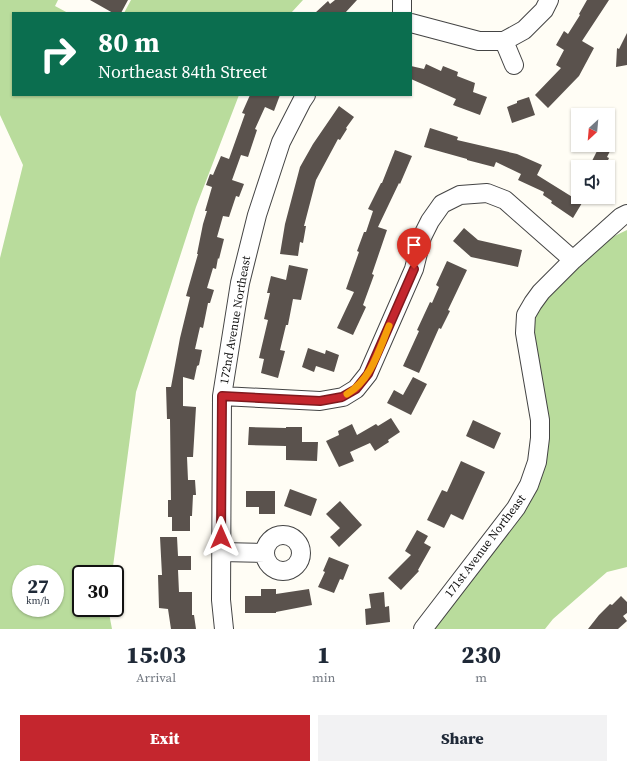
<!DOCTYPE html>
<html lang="en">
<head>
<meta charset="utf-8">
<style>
	body { margin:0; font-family:"Source Serif 4",serif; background:#f2f2f3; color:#1f2937; height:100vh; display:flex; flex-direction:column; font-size:15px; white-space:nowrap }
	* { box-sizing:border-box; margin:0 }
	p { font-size:13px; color:#747a83 }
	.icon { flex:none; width:22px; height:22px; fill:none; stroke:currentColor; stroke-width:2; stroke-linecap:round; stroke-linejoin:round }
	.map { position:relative; height:629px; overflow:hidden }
	.panel { display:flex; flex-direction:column; background:#fff; flex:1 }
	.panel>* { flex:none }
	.top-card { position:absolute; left:12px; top:12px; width:400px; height:84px; border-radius:0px; box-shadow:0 1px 3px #0004; background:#0b6e4f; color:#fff; overflow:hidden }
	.needle { width:26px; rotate:206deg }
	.controls { position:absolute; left:571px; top:108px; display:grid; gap:8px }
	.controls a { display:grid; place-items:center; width:44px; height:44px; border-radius:0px; background:#fff; box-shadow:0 1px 3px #0004; font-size:20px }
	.speed { position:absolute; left:12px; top:565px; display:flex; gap:8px; font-size:20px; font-weight:700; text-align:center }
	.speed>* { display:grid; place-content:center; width:52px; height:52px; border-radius:50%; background:#fff; box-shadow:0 1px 3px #0004; line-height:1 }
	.speed small { font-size:10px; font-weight:400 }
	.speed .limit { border:2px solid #111; border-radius:6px; background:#fff; color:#111 }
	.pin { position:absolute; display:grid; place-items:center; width:34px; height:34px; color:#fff; margin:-41px -17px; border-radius:50% 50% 50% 0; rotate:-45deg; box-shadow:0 0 4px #0007 }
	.pin .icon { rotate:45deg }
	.me { position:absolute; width:44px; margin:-22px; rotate:0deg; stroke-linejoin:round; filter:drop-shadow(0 0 3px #0008) }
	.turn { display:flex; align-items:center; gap:14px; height:84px; padding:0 20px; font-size:18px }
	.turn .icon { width:52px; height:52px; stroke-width:2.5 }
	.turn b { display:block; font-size:28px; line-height:34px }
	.eta { display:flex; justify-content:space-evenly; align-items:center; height:68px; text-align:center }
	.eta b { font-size:24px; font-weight:800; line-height:28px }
	.button { display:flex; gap:8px; margin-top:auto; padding:8px 20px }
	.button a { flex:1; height:46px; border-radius:0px; background:#c4262e; color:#fff; font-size:16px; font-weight:800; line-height:46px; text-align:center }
	.button a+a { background:#f2f2f3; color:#1f2937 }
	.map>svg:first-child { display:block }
	.forest { fill:#b9dc9c; fill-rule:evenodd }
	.building { fill:#5a524d }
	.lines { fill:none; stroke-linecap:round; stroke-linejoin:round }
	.minor-casing { stroke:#444; stroke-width:20 }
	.minor { stroke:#fff; stroke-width:18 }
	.route-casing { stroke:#7f191e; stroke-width:10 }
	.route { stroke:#c4262e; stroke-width:7 }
	.slow { stroke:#f59e0b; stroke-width:7 }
	.labels { text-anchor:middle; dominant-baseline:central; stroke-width:4; stroke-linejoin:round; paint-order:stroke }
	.street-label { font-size:12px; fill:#111; stroke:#fff }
</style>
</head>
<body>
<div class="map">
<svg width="627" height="629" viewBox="0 0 627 629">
	<rect width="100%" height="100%" fill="#fffdf5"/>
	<path class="forest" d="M0,0h58l-3,6 13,7h-55v82h226l-43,112 -60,185 -24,182h-31v34h27l4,21h-112v-371l23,-93 -23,-50zM21,574h34v34h-34z
		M131,0h172l-12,13h-167z
		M627,230v337l-20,5 -54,47 -8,10h-112l21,-31 78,-99 15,-68 -15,-116 70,-73z"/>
	<path class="building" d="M90,0h38l-7,13h-8z
		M335,0h22l-12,13h-30l13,-12 2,3z
		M587,0h22l-27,41 12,7 -15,28 -31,32 -13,-13 26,-27 -5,-3 8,-15 -8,-5 8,-14 4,3 12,-19 -1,-1z
		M627,33v32l-11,2 1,-19 2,1z
		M426,64l15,7 2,-5 15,6 -1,4 18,7 -2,9 14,5 -7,18 -27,-10 3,-6 -45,-20v-13l13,3z
		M250,95h30l-6,16 -9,-4 -10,22 2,1 -9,27 -7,-2 -9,25 12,4 -5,13 -3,-1 -7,21 -6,-1 -6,21 7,2 -5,20 -1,-1 -2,11 -3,-1 -6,20 7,2 -4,13h-2l-5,25 -3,-1 -5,22 7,1 -3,15 -2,1 -3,14 -11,-3v29l13,1 -3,50h-6l1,23h7l1,15h-3l-1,21h-2v15h-18v-14h-4v-17h3l-1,-81h-3l-1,-32h5l9,-49 10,-41 -4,-1 12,-42h-1l6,-30 4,-13h-2l7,-24 -6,-2 4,-11 3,1 8,-19 8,3 16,-45 -3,-1z
		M529,97l6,18 -23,8 -5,-16 10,-4v-2z
		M339,106l15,11 -8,11 1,1 -7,11 -2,-1 -22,41 -12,46h2l-3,17 -3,-1 -2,14 -18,-2 5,-30 15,-57 13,-23z
		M430,128l28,9 -1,3 60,14 25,11 -5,10 45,28 -9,15 -22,-15 1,-2 -9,-6 1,-3 -26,-12 3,-6 -25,-12 -2,5 -27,-7v-1l-43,-12z
		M600,145h13l-6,12 2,1 -4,9h-16z
		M395,150l17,6 -12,28 -1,-1 -21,44 9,3 -15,44 2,1 -11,30 3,2 -13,28 -16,-7 17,-36 -8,-3 13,-37 -2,-1 7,-19h2l7,-21 -5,-2 13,-26h1z
		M464,228l14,12 44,10 -4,17 -47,-10 -18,-16z
		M447,261l20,9 -19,40 2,1 -9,18 -2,-1 -20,45 -16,-7 16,-35 -2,-1 13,-28 2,1 7,-16 -3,-2z
		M289,265l19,4 -7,31 -8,-1 -5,26h-2l-6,25 5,1 -7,27 -17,-5 3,-14 -5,-1 9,-38 -4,-1 6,-26h-3l4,-17 15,4z
		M308,348l17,6 1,-4 13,5 -5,17 -18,-6 -2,6 -12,-5z
		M413,377l14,7 -16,31 -24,-12 7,-13 9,5z
		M391,418l9,14 -12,8 1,2 -14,9 -5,-8 -20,9 4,9 -15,6 -13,-26 13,-6 -1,-4 14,-7 5,11 19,-11 2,2z
		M473,420l28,13 -7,16 -28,-13z
		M249,427l37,1v-1h16v15h16l-1,19 -31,-1v-14l-38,-1z
		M461,461l24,11 -22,48 -12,-6 -7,14 -17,-8 15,-30 5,2z
		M290,489l27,10 -6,17 -27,-10z
		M246,491h29v23h-16v-7h-13z
		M340,501l22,24 -23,22 -9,-10 10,-9 -14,-14z
		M417,530l11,6 -4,7 7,4 -13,23 1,1 -18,19 -13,-12 23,-23 -6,-4z
		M160,537h17l1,19h13v14h-13l1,22h13v23h2l2,14h-25l-3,-20 -9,-1 -1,-33h4z
		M329,557l20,8 -6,15 -3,-1 -6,14 -16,-6 7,-15 -2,-1z
		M261,589h15v5l33,-5 3,16 -36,7v1h-31v-17h16z
		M384,592l1,15 4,-1 1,16 -24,3 -1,-16 6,-1 -2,-14z
		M621,596l6,6v11l-4,3 4,5 -9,8h-30l11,-14 11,-11 2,1z"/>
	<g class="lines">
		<defs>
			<path id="minor" d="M402,13v-13
				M411,23l68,18h25l20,-11 20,-20 5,-10
				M504,41l10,24
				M222,396l98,5 23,-4 13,-8 12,-15 46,-105 8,-32 8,-16 12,-17 18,-9 27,-2 18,7 68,60
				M265 553a18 18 0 1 1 36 0a18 18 0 1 1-36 0Z
				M221,552l44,1
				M224,629l-3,-29 1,-204 18,-113 17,-68 24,-73 21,-41 4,-6
				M423,629l93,-121 13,-23 8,-23 3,-24v-18l-15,-87 1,-18 7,-12 8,-11 32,-32 48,-43 6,-3"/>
		</defs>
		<use href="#minor" class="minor-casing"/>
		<use href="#minor" class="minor"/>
	</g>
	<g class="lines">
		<defs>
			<path id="route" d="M221,537l1,-141 98,5 22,-4 14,-8 12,-15 46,-105"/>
		</defs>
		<use href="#route" class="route-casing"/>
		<use href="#route" class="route"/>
		<path class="slow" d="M347,394c24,-14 32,-44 42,-68"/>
	</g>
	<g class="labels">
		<g class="street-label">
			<text transform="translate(235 320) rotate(-80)">172nd Avenue Northeast</text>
			<text transform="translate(485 546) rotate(-53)">171st Avenue Northeast</text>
		</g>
	</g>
</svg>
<div class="controls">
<a><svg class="needle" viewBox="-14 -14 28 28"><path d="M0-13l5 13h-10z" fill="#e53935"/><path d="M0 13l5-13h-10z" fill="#747a83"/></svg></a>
<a><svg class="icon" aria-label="sound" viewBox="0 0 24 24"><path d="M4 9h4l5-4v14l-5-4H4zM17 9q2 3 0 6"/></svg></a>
</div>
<div class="speed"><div>27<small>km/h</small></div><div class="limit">30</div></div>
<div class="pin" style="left:414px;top:269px;background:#d93025"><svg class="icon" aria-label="arrive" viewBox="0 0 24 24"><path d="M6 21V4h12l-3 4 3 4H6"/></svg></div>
<svg class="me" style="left:221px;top:537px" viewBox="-20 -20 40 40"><path d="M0-17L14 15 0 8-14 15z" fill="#c4262e" stroke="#fff" stroke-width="4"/></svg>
<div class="top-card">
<div class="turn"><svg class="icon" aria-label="right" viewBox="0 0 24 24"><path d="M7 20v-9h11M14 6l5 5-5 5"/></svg><div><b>80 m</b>Northeast 84th Street</div></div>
</div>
</div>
<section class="panel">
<div class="eta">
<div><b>15:03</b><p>Arrival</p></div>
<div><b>1</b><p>min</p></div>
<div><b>230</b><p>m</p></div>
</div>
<div class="button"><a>Exit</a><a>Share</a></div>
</section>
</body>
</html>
